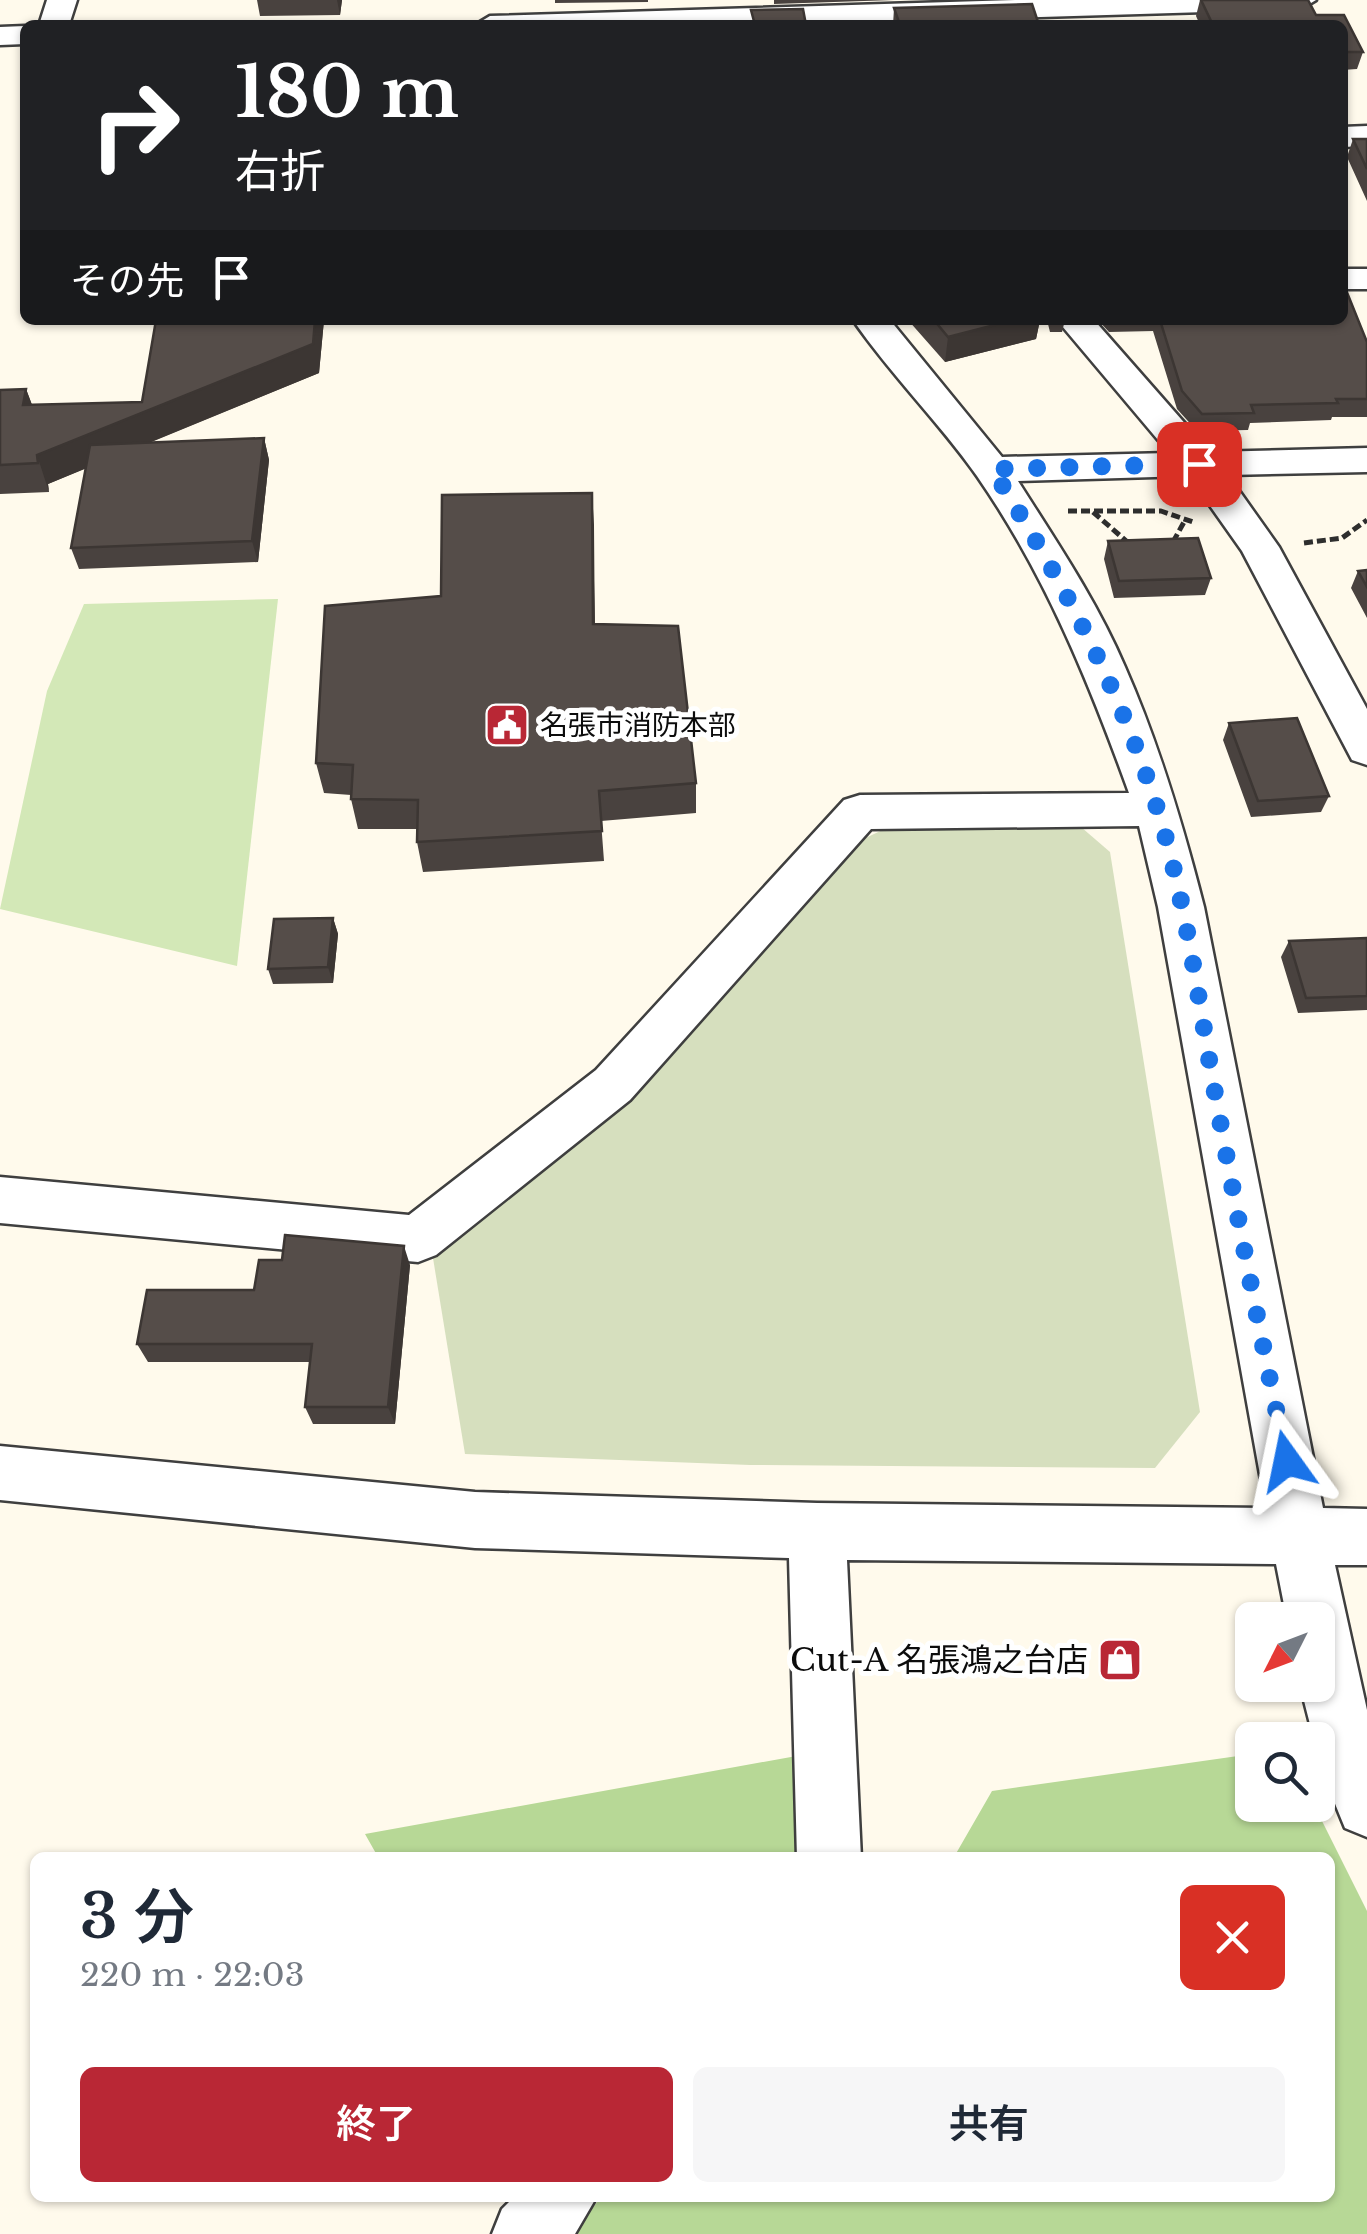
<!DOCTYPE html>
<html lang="ja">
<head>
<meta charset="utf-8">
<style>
	body { margin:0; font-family:"Libre Baskerville","Noto Sans JP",serif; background:#f6f6f7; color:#1f2937; height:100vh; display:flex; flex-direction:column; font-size:38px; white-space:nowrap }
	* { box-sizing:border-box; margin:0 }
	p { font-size:32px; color:#747a83 }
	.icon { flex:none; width:55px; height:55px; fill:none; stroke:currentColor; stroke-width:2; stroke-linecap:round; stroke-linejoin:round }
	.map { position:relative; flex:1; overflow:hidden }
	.side { position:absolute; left:30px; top:1852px; width:1305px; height:350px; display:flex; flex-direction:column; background:#fff; border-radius:15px; box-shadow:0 2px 8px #0004 }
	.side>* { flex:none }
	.guide { position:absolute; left:20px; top:20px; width:1328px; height:305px; border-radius:15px; box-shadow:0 2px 8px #0004; background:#202124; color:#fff; overflow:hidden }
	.needle { width:65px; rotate:228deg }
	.controls { position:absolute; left:1235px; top:1602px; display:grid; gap:20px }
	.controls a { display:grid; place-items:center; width:100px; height:100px; border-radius:15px; background:#fff; box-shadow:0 2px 8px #0004; font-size:50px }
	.pin { position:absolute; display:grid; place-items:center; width:85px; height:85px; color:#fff; margin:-42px; border-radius:20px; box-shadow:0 5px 15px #0006 }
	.me { position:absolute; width:110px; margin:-55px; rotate:348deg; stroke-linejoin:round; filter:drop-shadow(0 0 8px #0008) }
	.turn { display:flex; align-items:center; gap:35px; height:210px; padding:0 50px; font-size:45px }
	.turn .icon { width:130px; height:130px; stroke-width:2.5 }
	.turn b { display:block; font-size:70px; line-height:85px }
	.then { display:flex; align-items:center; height:95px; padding:0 50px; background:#0003; gap:20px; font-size:38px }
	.round { display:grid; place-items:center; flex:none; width:105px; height:105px; border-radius:15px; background:#f6f6f7 }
	.headline { display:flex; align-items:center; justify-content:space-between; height:170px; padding:0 50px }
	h1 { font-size:60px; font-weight:600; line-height:75px }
	.button { display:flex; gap:20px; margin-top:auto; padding:20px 50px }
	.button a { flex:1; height:115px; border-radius:15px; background:#b92735; color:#fff; font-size:40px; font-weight:600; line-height:115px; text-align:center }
	.button a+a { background:#f6f6f7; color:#1f2937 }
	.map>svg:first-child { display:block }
	.green { fill:#d3e8b7 }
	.forest { fill:#b7d896 }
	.cemetery { fill:#d6dfbe }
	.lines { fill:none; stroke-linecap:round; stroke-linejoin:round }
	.minor-casing { stroke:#3f3f3f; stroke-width:5 }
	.path { stroke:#2e2e2e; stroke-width:5; stroke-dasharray:9 4; stroke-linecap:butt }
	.minor { fill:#fff; fill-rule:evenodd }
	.wall { fill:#49423f }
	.shaded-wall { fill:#3c3633 }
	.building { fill:#554d49; stroke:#3c3633; stroke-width:2.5 }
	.route { stroke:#1a73e8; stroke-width:18; stroke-dasharray:0 32.4 }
	.labels { text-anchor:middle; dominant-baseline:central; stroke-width:10; stroke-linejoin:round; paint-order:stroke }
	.poi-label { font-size:28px; fill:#0c0c0c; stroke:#fff; text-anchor:start }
	.near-poi-label { font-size:32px; fill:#0c0c0c; stroke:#fff; text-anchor:end }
</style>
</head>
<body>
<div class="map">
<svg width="1367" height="2234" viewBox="0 0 1367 2234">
	<rect width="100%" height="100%" fill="#fffaec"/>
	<path class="green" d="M278,599l-41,367 -237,-57 47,-218 37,-87z"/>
	<path class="forest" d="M1252,1754v51h62l53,106v323h-799l33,-36h729v-340l-376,-1 38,-66z
		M802,1755l-5,102h-419l-13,-23z"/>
	<path class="cemetery" d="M891,826l190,1 29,25 90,560 -45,56 -405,-3 -285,-11 -33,-202 425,-410z"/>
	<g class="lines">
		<defs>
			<path id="minor" d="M47,0h30l-8,25h-30z
				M1015,0h301l-15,9 -524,16h-302l15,-9z
				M25,26v18l-25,1v-18z
				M1367,126v20l-25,1v-20z
				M1342,269h25v20h-25z
				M853,320h37l112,137 167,-4 -112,-133h37l116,132 157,-4v24l-139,3 51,72 88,162v56l-15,-5 -110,-209 -53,-75 -171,5c38,60 79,120 107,186 34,77 58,158 79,240l119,601 44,1v56h-32l32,145v127l-22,-9 -23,-56 -4,-32h-4l-14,-55h18v-65h-31l-11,-56 -429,-4 14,298h-64l-8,-300 -314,-10 -475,-48v-54l475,46 342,11 449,5 -108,-601 -19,-81 -268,3 -241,271 -194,155 -18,7 -418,-39v-46l409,38 187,-145 248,-270 16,-5 269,-2c-40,-111 -84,-219 -152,-317 -38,-54 -86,-101 -124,-156z
				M513,2198h83l-21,36h-83l10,-25z"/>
		</defs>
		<use href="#minor" class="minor-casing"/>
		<path class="path" d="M1068,511h93l32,11
			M1093,512l39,34
			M1173,542l11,-20
			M1304,543l38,-5 25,-18"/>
		<use href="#minor" class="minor"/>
	</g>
	<path class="wall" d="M257,0h85l-2,15 -80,1z
		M555,0h93v2l-93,1z
		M774,0h120l-120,4z
		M1200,0h108l8,15h28l19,37 -6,17 -15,1v-45h-142l-4,-9z
		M894,8l145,17h-146z
		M1353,139h14v62l-20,-44z
		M156,320h168l-5,53 -170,70 115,-5 5,22 -11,102 -179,7 -8,-21 15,-80 -38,16 1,8 -49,2v-104l26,-1 6,16 110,-3z
		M908,320h132l-4,19 -91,23z
		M1047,320h18l-3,12h-12z
		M1098,320h244l25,22v75h-35l-1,3 -81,3 -2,7 -51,1 -20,-22 -24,-78 -44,1z
		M592,493l3,131 101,159v30l-95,8 3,40 -181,11 -6,-30v-13h-59l-7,-30v-4l-27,-2 -8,-30 125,-167z
		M1108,541l103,37 -6,17 -91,3 -10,-39z
		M1367,570v48l-16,-30 7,-17z
		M1229,723l100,73 -8,16 -70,5 -28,-77z
		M333,918l5,16 -5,49 -60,1 -5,-15z
		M1367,938v72l-69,3 -17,-56 8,-16z
		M410,1265l-15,159h-82l-8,-17 5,-45h-162l-11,-18 117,-54z"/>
	<path class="shaded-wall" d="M337,0h5l-2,15z
		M315,320h9l-5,53 -271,111 1,8 -12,-37z
		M1014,320h26l-4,19 -91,23 3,-25z
		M26,389l11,29 -14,-13z
		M264,438l5,22 -11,102 -6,-21z
		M592,493l2,32 1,130 -2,-31z
		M333,918l5,16 -5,49 -5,-16z
		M404,1246l6,19 -15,159 -7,-17z"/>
	<path class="building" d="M1201,0h107l8,15h28l19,37h-21v-27h-129z
		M1032,4l7,21h-139l-6,-17z
		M803,9l3,16h-51l-4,-15z
		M1353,139h14v30z
		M1342,280l25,62v57h-31l2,4 -87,2 3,8 -52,1 -20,-23 -22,-71h182z
		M156,320h159l-2,24 -276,111 1,8 -38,2v-75l26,-1 -3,16 119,-3z
		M934,320h80l-66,17z
		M264,438l-12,103 -181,7 19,-103z
		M592,493l1,131 85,2 18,157 -97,8 3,40 -185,11 1,-42 -67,-1 2,-34 -37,-2 9,-157 116,-10 1,-101z
		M1198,538l13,40 -92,3 -11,-40z
		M1367,570v17l-9,-16z
		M1297,718l32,78 -71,5 -29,-78z
		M333,918l-5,49 -60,2 6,-50z
		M1367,938v58l-61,2 -17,-57z
		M285,1235l119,11 -16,161h-83l7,-63h-175l10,-54h107l5,-30h23z"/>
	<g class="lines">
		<path class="route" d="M1199,464l-207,5c68,107 127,217 165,339 28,89 40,183 56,274 23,127 47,253 74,379"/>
	</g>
	<defs>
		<symbol id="civic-square" viewBox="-11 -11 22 22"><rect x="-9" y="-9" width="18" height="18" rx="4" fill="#b92735" stroke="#fff"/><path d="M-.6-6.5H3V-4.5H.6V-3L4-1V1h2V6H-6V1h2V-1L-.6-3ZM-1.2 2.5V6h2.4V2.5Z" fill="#fff"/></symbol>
		<symbol id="shop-square" viewBox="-11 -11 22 22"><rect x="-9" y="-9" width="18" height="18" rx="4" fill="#b92735" stroke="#fff"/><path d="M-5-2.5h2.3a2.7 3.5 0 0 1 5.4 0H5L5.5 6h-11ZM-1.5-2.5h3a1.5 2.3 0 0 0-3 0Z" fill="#fff"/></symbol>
	</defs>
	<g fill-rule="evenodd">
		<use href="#civic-square" x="482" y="700" width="50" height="50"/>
		<use href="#shop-square" x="1095" y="1635" width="50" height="50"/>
	</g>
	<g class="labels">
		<g class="poi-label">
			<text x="540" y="725">名張市消防本部</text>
		</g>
		<g class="near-poi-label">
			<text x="1088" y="1660">Cut-A 名張鴻之台店</text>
		</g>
	</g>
</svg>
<div class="controls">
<a><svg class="needle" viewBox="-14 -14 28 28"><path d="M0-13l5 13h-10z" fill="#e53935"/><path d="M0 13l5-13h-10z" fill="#747a83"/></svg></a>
<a><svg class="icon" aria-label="search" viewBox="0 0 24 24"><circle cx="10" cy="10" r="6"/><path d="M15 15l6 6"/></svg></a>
</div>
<div class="pin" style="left:1199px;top:464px;background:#d93025"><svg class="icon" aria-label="arrive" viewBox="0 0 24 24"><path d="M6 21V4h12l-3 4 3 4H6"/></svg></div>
<svg class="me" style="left:1287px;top:1461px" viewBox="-20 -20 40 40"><path d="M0-17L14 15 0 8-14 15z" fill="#1a73e8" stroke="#fff" stroke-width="4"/></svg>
<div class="guide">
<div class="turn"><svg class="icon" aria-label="right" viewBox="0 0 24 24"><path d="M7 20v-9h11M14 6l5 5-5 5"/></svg><div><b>180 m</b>右折</div></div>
<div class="then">その先<svg class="icon" aria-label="arrive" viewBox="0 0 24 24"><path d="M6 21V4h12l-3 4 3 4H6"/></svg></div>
</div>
<section class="side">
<div class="headline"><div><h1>3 分</h1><p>220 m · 22:03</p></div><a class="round" style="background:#d93025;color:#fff"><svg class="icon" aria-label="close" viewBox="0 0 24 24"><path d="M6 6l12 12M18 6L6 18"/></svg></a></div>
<div class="button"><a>終了</a><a>共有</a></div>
</section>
</div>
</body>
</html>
